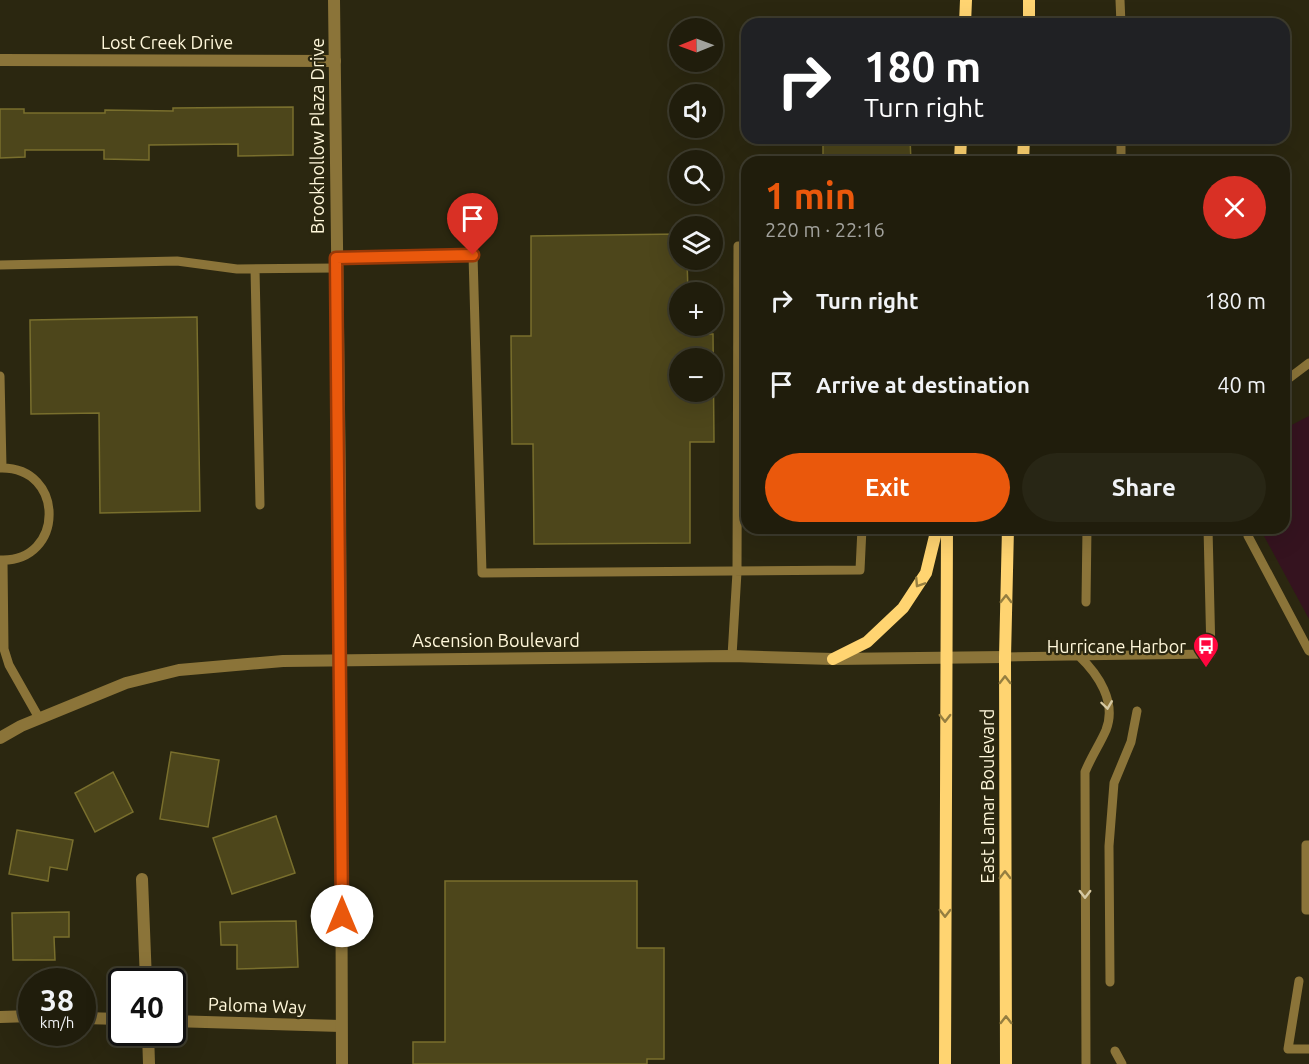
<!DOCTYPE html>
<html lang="en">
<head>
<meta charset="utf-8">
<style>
	body { margin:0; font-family:Ubuntu,sans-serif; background:#282615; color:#f1f3f6; height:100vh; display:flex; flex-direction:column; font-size:22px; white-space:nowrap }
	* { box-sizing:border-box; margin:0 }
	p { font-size:20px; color:#a2a29d }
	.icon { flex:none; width:33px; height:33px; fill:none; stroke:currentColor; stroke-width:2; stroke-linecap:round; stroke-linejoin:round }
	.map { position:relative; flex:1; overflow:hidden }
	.drawer { position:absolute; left:741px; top:156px; width:549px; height:378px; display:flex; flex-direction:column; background:#201d0c; border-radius:18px; box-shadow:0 6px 24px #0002,0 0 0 2px #3d3b2d }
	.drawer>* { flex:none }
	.banner { position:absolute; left:741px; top:18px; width:549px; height:126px; border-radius:18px; box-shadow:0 6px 24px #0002,0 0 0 2px #3d3b2d; background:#202124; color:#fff; overflow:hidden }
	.needle { width:39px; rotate:269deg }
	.tools { position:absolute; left:669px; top:18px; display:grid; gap:12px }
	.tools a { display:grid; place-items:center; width:54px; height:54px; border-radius:50%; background:#201d0c; box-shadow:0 6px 24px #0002,0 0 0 2px #3d3b2d; font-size:30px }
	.speed { position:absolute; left:18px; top:968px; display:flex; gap:12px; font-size:30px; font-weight:700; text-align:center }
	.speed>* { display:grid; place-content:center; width:78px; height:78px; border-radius:50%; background:#201d0c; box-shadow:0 6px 24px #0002,0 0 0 2px #3d3b2d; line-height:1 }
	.speed small { font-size:15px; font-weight:400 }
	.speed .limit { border:3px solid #111; border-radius:9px; background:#fff; color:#111 }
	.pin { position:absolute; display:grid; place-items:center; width:51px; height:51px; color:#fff; margin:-62px -26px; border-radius:50% 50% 50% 0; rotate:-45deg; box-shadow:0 0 6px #0007 }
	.pin .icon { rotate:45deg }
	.me { position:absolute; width:66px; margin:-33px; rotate:0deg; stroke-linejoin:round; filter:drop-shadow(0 0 4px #0008) }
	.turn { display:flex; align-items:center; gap:21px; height:126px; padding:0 24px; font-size:27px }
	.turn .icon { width:78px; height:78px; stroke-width:2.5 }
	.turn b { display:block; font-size:42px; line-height:51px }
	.round { display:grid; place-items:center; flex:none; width:63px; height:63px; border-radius:32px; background:#282615 }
	.headline { display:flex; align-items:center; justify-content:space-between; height:102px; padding:0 24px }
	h1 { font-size:36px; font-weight:600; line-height:45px; color:#ea580c }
	.cta { display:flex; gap:12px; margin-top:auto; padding:12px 24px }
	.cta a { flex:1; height:69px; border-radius:36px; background:#ea580c; color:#fff; font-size:24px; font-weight:600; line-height:69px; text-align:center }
	.cta a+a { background:#282615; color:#f1f3f6 }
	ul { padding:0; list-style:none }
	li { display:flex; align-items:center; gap:18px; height:84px; padding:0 24px }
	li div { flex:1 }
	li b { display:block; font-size:22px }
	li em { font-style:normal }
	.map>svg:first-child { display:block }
	.green { fill:#35131f }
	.building { fill:#4d461b; stroke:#796f2d; stroke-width:1.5; fill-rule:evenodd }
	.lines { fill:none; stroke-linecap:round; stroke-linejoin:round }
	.service { stroke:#8b7439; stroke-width:9 }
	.minor { stroke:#8b7439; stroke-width:12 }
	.tertiary { stroke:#8b7439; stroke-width:12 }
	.secondary { stroke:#ffd471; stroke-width:12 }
	.oneway { stroke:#957e40 }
	.oneway2 { stroke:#d6c9a2 }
	.route-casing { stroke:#983908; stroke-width:15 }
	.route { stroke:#ea580c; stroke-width:10 }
	.labels { text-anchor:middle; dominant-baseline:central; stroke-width:4.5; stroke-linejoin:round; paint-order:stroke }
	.street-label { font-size:18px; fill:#fff7da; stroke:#2b2710 }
	.poi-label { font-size:18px; fill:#fff7da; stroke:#2b2710; text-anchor:end }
</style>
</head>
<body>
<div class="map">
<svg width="1309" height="1064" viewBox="0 0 1309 1064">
	<rect width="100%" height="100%" fill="#2b2710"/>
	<path class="green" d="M1309,416v203l-45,-83v-8h20v-99z"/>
	<path class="building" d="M293,107v48l-55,1v-12l-89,1v15l-45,-1v-9h-79v7l-25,1v-49h24v4h81v-3l68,1v-3z
		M823,138h87l1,24h-61v-5h-27z
		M680,234v26h7l1,32h-8v34h8v8h25l1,108h-24v101l-156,1 -1,-100h-21l-1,-108h20v-100zM680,358h32v34h-32z
		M197,317l3,194 -100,2 -1,-100 -68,1 -1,-94z
		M171,752l48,8 -11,67 -48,-8z
		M113,772l20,40 -38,20 -20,-39z
		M276,816l19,57 -63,21 -19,-56z
		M17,830l56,10 -6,30 -17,-3 -2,14 -39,-7z
		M445,881h192v67h27v111h-17v5h-234v-22h32z
		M69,912v25h-15l1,23h-42l-1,-47z
		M296,921l2,46 -61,2v-24h-16l-1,-23z"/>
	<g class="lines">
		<path class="service" d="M1120,0l1,24
			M1121,162v-24
			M336,258l137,-3 9,318 378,-3 2,-42
			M0,265l177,-4 60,8 99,-1
			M255,269l5,236
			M0,376l2,91
			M1284,382l25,-19
			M0,468c66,-2 65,95 0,92
			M1248,528v8l61,115
			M3,561l1,88 5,16 30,53
			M1086,602l1,-74
			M732,656l5,-84 1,-326h9
			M1079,656c19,18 38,46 27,74 -6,14 -15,27 -21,42l1,292
			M1005,657l206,-3 -3,-126
			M1309,845h-3v65h3
			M1299,981l-11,68h21
			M1110,982l-1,-136 5,-63 17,-41 6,-31
			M1115,1051l7,13"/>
		<path class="minor" d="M0,60l335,1
			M142,879l4,102
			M0,1017l32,-1
			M82,1018l40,1
			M172,1021l169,5
			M148,1032l1,32"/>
		<path class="tertiary" d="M334,0l6,489 2,575
			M0,738l21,-12 105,-43 53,-13 104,-9 449,-5 101,3 172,-2"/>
		<path class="secondary" d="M965,24l1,-24
			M1029,24v-24
			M960,162l1,-24
			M1023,162l1,-24
			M833,659l34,-17 36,-34 23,-35 11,-45
			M945,1064l2,-536
			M1006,1064l-1,-407 3,-129"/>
	</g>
	<defs><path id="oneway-chevron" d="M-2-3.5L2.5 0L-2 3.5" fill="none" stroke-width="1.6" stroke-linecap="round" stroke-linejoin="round" transform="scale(1.5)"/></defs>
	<g class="oneway">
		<use href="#oneway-chevron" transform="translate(919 583) rotate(123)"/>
		<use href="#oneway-chevron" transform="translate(1006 599) rotate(-89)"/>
		<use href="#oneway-chevron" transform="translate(1005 680) rotate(-90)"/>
		<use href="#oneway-chevron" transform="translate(945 718) rotate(90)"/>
		<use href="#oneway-chevron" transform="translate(1005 875) rotate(-90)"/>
		<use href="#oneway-chevron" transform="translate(945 913) rotate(90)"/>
		<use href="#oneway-chevron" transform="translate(1006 1020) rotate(-90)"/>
	</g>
	<g class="oneway2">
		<use href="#oneway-chevron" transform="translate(1107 705) rotate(82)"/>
		<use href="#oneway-chevron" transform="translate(1085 894) rotate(90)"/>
	</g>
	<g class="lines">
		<defs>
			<path id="route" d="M342,916l-6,-658 137,-3"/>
		</defs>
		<use href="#route" class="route-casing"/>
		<use href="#route" class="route"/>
	</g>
	<defs>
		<symbol id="bus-pin" viewBox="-11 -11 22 30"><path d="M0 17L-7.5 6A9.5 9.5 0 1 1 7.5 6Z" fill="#ff063e" stroke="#2b2710"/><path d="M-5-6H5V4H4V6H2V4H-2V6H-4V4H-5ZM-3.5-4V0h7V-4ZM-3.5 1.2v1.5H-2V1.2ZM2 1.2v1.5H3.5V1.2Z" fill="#fff"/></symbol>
	</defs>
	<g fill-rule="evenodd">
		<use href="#bus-pin" x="1191" y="631" width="30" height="40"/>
	</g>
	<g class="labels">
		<g class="street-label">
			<text x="167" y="42">Lost Creek Drive</text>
			<text transform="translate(317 136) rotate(-90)">Brookhollow Plaza Drive</text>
			<text x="496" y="640">Ascension Boulevard</text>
			<text transform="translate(987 796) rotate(-90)">East Lamar Boulevard</text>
			<text transform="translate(257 1005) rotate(2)">Paloma Way</text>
		</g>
		<g class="poi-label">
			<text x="1186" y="646">Hurricane Harbor</text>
		</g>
	</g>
</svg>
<div class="tools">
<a><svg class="needle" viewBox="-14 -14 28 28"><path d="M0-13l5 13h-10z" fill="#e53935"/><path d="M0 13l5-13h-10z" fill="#a2a29d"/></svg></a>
<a><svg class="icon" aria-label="sound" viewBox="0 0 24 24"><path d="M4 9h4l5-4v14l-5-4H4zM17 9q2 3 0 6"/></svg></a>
<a><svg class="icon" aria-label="search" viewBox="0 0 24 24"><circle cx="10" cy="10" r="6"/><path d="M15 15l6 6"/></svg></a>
<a><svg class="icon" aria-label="layers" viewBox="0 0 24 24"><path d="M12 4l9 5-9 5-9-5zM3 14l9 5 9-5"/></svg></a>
<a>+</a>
<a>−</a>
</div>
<div class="speed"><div>38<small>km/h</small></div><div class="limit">40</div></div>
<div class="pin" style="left:473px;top:255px;background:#d93025"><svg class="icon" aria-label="arrive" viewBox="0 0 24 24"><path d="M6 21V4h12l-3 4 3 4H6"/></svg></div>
<svg class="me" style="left:342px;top:916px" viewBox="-20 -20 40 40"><circle r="19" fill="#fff"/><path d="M0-13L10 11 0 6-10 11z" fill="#ea580c"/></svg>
<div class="banner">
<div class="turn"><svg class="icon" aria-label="right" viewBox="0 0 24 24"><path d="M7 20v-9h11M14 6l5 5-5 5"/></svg><div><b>180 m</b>Turn right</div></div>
</div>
<section class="drawer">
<div class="headline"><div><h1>1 min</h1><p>220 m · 22:16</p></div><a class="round" style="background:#d93025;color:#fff"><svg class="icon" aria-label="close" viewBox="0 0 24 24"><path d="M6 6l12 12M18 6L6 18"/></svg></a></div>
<ul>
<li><svg class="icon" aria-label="right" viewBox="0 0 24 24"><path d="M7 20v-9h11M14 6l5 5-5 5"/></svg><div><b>Turn right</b></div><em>180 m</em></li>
<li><svg class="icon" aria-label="arrive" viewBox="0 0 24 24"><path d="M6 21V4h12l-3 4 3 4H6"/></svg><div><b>Arrive at destination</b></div><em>40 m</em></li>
</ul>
<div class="cta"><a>Exit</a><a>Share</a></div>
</section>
</div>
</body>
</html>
